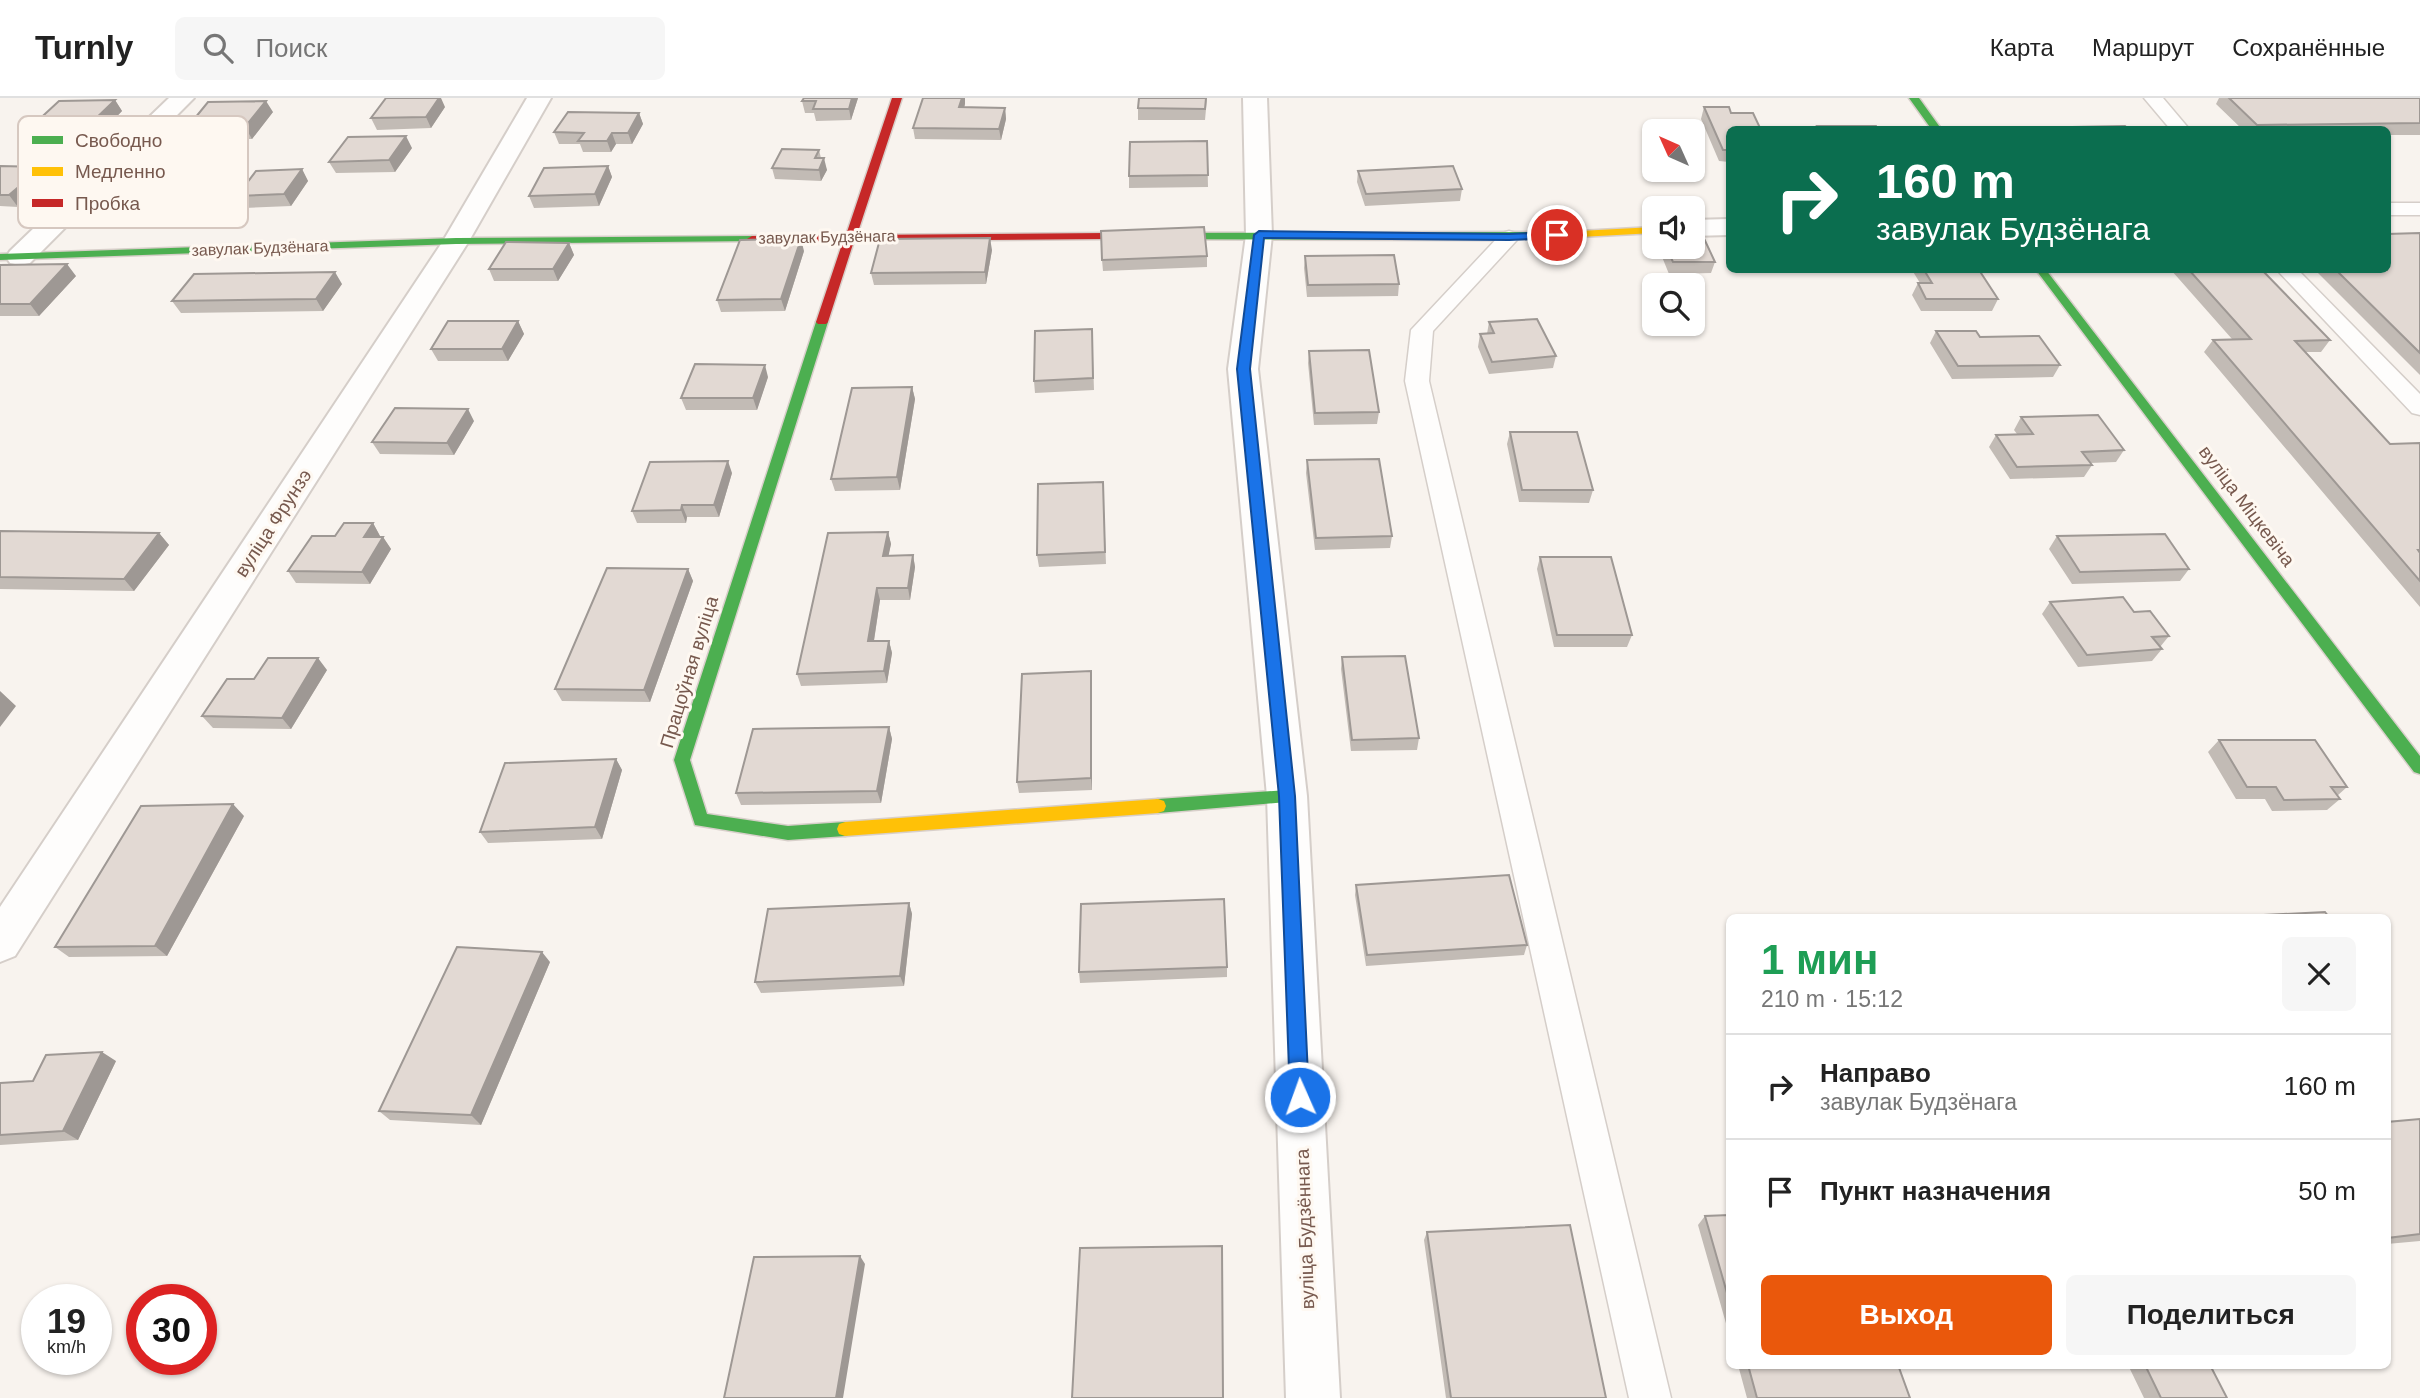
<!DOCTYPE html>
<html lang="ru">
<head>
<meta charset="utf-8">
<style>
	body { margin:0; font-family:Helvetica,sans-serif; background:#f6f6f6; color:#222; height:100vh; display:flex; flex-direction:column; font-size:26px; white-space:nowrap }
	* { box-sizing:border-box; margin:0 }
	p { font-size:23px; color:#767676 }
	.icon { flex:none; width:38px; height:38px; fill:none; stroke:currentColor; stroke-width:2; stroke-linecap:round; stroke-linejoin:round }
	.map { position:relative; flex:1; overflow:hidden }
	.drawer { position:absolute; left:1726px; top:816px; width:665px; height:455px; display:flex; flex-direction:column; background:#fff; border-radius:10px; box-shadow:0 2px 5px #0004 }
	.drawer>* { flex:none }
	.banner { position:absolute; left:1726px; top:28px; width:665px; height:147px; border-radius:10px; box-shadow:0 2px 5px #0004; background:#0b6e4f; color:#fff; overflow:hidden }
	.needle { width:46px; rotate:315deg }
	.tools { position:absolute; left:1642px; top:21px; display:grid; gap:14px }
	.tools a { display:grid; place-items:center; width:63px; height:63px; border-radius:10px; background:#fff; box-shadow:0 2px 5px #0004; font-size:35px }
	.speed { position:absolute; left:21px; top:1186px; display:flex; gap:14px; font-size:35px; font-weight:700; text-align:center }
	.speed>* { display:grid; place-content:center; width:91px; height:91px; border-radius:50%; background:#fff; box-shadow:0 2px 5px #0004; line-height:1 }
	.speed small { font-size:18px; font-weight:400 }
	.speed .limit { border:10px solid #d22; background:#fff; color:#111 }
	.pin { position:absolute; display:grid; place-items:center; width:60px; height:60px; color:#fff; margin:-30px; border:4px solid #fff; border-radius:50%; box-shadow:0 2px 7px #0007 }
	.me { position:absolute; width:77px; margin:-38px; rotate:358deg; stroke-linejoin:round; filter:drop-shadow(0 0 5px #0008) }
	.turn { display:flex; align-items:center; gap:24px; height:147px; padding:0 35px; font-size:32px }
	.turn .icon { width:91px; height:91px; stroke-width:2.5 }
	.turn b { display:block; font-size:49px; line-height:60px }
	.round { display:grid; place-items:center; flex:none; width:74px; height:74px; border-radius:10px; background:#f6f6f6 }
	.headline { display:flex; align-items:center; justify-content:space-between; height:119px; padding:0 35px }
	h1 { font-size:42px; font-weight:700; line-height:52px; color:#1e9e55 }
	.cta { display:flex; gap:14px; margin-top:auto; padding:14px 35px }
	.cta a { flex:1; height:80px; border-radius:10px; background:#ea580c; color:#fff; font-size:28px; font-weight:700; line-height:80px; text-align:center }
	.cta a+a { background:#f6f6f6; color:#222 }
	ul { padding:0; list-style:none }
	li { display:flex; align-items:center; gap:21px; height:105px; padding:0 35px; border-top:2px solid #e0e0e0 }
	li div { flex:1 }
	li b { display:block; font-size:26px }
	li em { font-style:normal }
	header { display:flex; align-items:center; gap:42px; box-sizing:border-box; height:98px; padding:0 35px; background:#fff; border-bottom:2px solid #e0e0e0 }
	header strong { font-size:33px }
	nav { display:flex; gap:38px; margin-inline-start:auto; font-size:24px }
	.search { width:490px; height:63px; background:#f6f6f6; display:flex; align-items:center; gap:18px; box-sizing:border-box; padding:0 24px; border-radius:10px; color:#767676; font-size:26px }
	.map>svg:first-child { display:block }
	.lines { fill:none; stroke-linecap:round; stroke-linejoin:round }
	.lane-casing { stroke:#d5cec9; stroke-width:3 }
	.street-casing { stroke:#d5cec9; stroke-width:4 }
	.fast-casing { stroke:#d8cfca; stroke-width:3 }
	.slow-casing { stroke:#d8cfca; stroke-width:3 }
	.jam-casing { stroke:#d8cfca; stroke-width:3 }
	.lane { fill:#fefdfc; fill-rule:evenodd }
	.street { fill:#fefdfc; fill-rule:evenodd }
	.fast { fill:#4caf50; fill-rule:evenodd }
	.slow { fill:#ffc107; fill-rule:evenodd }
	.jam { fill:#c62828; fill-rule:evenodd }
	.wall { fill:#c2bbb5 }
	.shaded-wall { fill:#9e9894 }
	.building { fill:#e2d9d3; stroke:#9e9894; stroke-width:2 }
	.route { fill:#1a73e8; stroke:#114b97; stroke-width:2 }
	.labels { text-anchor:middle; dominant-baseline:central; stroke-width:6; stroke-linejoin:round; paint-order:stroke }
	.far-street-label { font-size:16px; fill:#77594e; stroke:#fef8f1 }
	.street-label { font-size:19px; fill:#77594e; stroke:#fef8f1 }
	.key { fill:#fef8f1; stroke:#d6c8c0; stroke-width:2 }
	.key-label { font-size:19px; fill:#77594e }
</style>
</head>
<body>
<header>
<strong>Turnly</strong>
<div class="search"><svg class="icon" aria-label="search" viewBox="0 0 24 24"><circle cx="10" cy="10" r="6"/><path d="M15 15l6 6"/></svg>Поиск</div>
<nav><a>Карта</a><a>Маршрут</a><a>Сохранённые</a></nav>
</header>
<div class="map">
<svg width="2420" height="1300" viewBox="0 0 2420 1300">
	<rect width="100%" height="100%" fill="#f8f3ee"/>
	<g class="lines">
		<defs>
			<path id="lane" d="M2144,0h19l27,32h-19z
				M2387,105h33v12h-33z
				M1509,133l7,2 3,4 -3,4 -83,90 -4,50 242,1017h-42l-224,-1017 6,-51 91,-97z
				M2277,172h21l122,124v21l-8,-2z"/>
			<path id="street" d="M169,0h25l-164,165 -10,2 -10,-2 -4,-6 4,-6z
				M527,0h24l-82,143 -454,715 -15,6v-55l443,-666z
				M1243,0h24l5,137 -14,134 49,427 33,602h-54l-19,-602 -39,-427 18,-134z
				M1729,121v16l-37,1v-16z"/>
			<path id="fast" d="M1909,0h10l23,32h-10z
				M1561,134l5,3 -1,2 -56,3 -403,-1 -5,-3 5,-3z
				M752,138l5,3 -1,2 -300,3 -456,16v-6l456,-16z
				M2036,172h10l374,486v18l-6,-2z
				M822,220l6,4 -138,438 17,54 81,12 57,-4 6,2 2,5 -2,5 -6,2 -57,4 -93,-15 -21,-65 142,-438z
				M1287,692l6,1 2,5 -2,5 -6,1 -129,11 -6,-2 -2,-5 2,-5 6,-2z"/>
			<path id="slow" d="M1654,129v6l-93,5 -5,-3 5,-3z
				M1158,701l6,2 2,5 -2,5 -6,2 -313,23 -6,-2 -2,-5 2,-5 6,-2z"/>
			<path id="jam" d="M892,0h10l-45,137 249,-2 5,3 -5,3 -252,2 -26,81 -2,2h-8l-2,-2 27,-81 -91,1 -5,-3 5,-3 94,-1z"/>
		</defs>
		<use href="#lane" class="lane-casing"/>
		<use href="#street" class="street-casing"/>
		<use href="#fast" class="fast-casing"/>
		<use href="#slow" class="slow-casing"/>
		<use href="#jam" class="jam-casing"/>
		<use href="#lane" class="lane"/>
		<use href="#street" class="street"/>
		<use href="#fast" class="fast"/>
		<use href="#slow" class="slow"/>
		<use href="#jam" class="jam"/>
	</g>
	<path class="wall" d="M804,0h54l-7,22 -35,1 -2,-8h-9l-3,-12z
		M1139,0h68l-2,22h-67v-12z
		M2219,0h201v37h-33v-5h-144l-27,-26z
		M115,2l7,11 -25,26 -57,1 -8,-12z
		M965,6l-1,4h41l1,11 -5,21 -86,-1 -2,-11z
		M445,9l-14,21 -54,2 -6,-12z
		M1704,9l27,6 -2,17v32l-10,-1 -18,-42z
		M273,14l-21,27h-35l-6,-10h-10l-6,-11z
		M639,15l4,11 -11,20h-16l-5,8h-28l-3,-8h-21l-5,-12z
		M1207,43l1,46 -79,1v-12z
		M412,50l-17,24 -59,1 -7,-11z
		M819,52l2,8 6,12 -6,11 -46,-2 -3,-11z
		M202,63l7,11 -16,20 -52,3 -8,-12z
		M0,68l50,13 -32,28 -18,-1z
		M608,68l4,11 -13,29 -65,2 -5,-12z
		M302,71l6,12 -17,25 -47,2 -7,-12z
		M1358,73l104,18 -2,12 -95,5 -8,-24z
		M2420,135v142l-105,-105h72z
		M569,145l5,12 -16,26h-64l-5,-12z
		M1658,149h34l23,15 -4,11 -42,1z
		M992,152l-6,34 -112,1 -3,-12z
		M804,153l-19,60 -64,1 -4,-12z
		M1207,158v11l-104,4 -1,-11z
		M1305,158l94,28 -1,12 -91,1 -3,-29z
		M0,167l76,11 -37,40h-39z
		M1912,172h67l19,29 -6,12h-71l-9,-16 6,-12h2z
		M2171,172h91l68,70 -9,12h-15l84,92 30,-1v164l-216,-255 9,-12 19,-1z
		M342,186l-19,27 -142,2 -9,-12z
		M518,223l6,13 -16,27h-70l-7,-12z
		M1489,224l67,34 -3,12 -64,6 -11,-27 2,-13h7z
		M1092,231l2,61 -59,3 -1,-12z
		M1936,233l44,6 80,28 -7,12 -101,2 -22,-36z
		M1309,253l70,61 -2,12 -63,1 -6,-62z
		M768,279l-11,33h-71l-5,-12z
		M912,289l3,12 -15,91 -65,1 -4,-12z
		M2021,319l103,33 -8,12 -26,1 2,2 -8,12 -74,2 -21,-32 7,-12 21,-1 -3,-4z
		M474,323l-20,34 -74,-1 -8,-12z
		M1510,334l83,58 -4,13 -70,-1 -12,-58z
		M1307,362l85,76 -2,12 -75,2 -9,-77z
		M732,375l-13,44h-32l-1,6h-49l-5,-12z
		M1103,384l3,82 -67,3 -2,-12z
		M373,425l7,13v1h3l8,12 -21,35 -74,-1 -8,-12 47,-35z
		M0,433l159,2 10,12 -35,46 -134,-2z
		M888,434l3,12 -3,12 25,-1 2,12 -5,33h-30l-6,41h15l3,12 -5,30 -86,3 -4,-12z
		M2057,438l132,33 -9,12 -108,3 -23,-35z
		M1540,459l92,78 -5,12h-73l-17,-78z
		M688,471l5,12 -43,121 -88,-1 -7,-12z
		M2050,504l84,10 35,24 -9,11 2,2 -10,12 -74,6 -36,-53z
		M1342,559l77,81 -2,12 -66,1 -10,-82z
		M327,572l-36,59 -78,-1 -11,-12 52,-37z
		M1091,573l1,11v108l-73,3 -2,-11z
		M889,629l3,12 -11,64 -140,2 -5,-12z
		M2219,642l128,47 -10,9 3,3 -13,11 -55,1 -7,-12h-29l-28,-47z
		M616,661l6,11 -20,69 -114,4 -8,-11z
		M244,718l-77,140 -98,1 -14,-10z
		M1356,787l171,60 -3,10 -158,11 -11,-71z
		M909,805l3,11 -8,72 -143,7 -6,-11z
		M550,864l-69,163 -91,-5 -11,-9z
		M1227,869v10l-147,6 -1,-11z
		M116,963l-38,79 -78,5v-62l33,-2z
		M2420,1021v122l-33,3v-122z
		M1729,1117v119l-31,-109 7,-9z
		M1427,1134l179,166h-160l-22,-158z
		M1738,1267h160l12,33h-163z
		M2128,1267h82l17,33h-83z"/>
	<path class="shaded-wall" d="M439,0h2l4,9 -14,21 -5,-11z
		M852,0h6l-7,22 -2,-11z
		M962,0h3v6l-4,15 -2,-12z
		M115,2l7,11 -25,26 -8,-12z
		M266,3l7,11 -21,27 -7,-12z
		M1005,10l1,11 -5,21 -2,-11z
		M639,15l4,11 -11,20 -4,-11z
		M612,35l4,11 -5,8 -4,-11z
		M406,38l6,12 -17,24 -6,-12z
		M824,60l3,12 -6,11 -2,-11z
		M202,63l7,11 -16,20 -7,-11z
		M608,68l4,11 -13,29 -4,-12z
		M42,69l8,12 -32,28 -9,-12z
		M302,71l6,12 -17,25 -7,-12z
		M990,140l2,12 -6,34 -1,-12z
		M801,141l3,12 -19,60 -4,-12z
		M569,145l5,12 -16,26 -5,-12z
		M67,166l9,12 -37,40 -9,-12z
		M335,174l7,12 -19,27 -7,-12z
		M518,223l6,13 -16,27 -6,-12z
		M765,267l3,12 -11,33 -4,-12z
		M912,289l3,12 -15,91 -3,-13z
		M468,311l6,12 -20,34 -7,-12z
		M728,363l4,12 -13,44 -5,-12z
		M682,407l5,12 -1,6 -5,-13z
		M373,425l7,13 -8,13 -8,-12z
		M888,434l3,12 -5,24 -3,-12z
		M159,435l10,12 -35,46 -10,-12z
		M383,439l8,12 -21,35 -8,-12z
		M913,457l2,12 -5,33 -2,-12z
		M688,471l5,12 -43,121 -6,-12z
		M877,490l3,12 -8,53 -4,-12z
		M889,543l3,12 -5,30 -3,-12z
		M318,560l9,12 -36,59 -9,-11z
		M1091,573l1,11v108l-1,-12z
		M0,593l16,15 -16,21z
		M889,629l3,12 -11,64 -4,-12z
		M616,661l6,11 -20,69 -7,-12z
		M233,706l11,12 -77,140 -12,-10z
		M909,805l3,11 -8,72 -4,-10z
		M542,854l8,10 -69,163 -10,-10z
		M102,954l14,9 -38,79 -15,-9z
		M860,1158l5,8 -22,134h-7z"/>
	<path class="building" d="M386,0h53l-13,19 -55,1z
		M804,0h48l-3,11h-36l3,-8h-14z
		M923,0h39l-3,9 46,1 -6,21 -86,-1z
		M1139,0h67l-1,11 -67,-1z
		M2229,0h191v25l-163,2z
		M115,2l-26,25 -57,1 27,-25z
		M266,3l-21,26 -34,1 9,-11 -25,1 13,-16z
		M1704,9h25l2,6h22l8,17h-32v20h-6z
		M568,14l71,1 -11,20h-16l-5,8h-29l6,-8 -30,-1z
		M1817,28h59l2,4h-59z
		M2125,28l4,4h-115l-1,-2z
		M406,38l-17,24 -60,2 19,-25z
		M1207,43l1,34 -79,1 1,-34z
		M782,51l37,1 -4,8h9l-5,12 -47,-2z
		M0,68l42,1 -33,28h-9z
		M608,68l-13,28 -66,2 15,-28z
		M1453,68l9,23 -96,5 -8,-23z
		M302,71l-18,25 -47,2 19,-25z
		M1204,129l3,29 -105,4 -1,-29z
		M1692,134h9l14,30h-42l-7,-15h26z
		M2420,135v120l-84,-83h51v-36z
		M990,140l-5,34 -114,1 9,-34z
		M801,141l-20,60 -64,1 23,-60z
		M506,144l63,1 -16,26h-64z
		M1394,157l5,29 -91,1 -3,-29z
		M67,166l-37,40h-30v-39z
		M1924,172h55l19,29h-72l-8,-16h14z
		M2189,172h73l68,70 -35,1 95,103 30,-1v107h-2l2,3v28l-207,-241 38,-1z
		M335,174l-19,27 -144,2 22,-27z
		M1537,221l19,37 -64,6 -12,-28 14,-1 -5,-11z
		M448,223h70l-16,28h-71z
		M1092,231l1,49 -59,3 1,-50z
		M1936,233h40l4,6 59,-1 21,29 -102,1z
		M1369,252l10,62 -64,1 -6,-62z
		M695,266l70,1 -12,33h-72z
		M912,289l-15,90 -66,2 21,-91z
		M395,310l73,1 -21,34 -75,-1z
		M2098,317l26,35 -42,2 10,13 -75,2 -21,-32 37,-1 -12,-17z
		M1510,334h67l16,58h-71z
		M1379,361l13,77 -76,2 -9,-78z
		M728,363l-14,44h-32l-1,5 -49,1 18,-49z
		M1103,384l2,70 -68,3 1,-71z
		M344,425h29l-9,14h19l-21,35 -74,-1 24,-35h23z
		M0,433l159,2 -35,46 -124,-2z
		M888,434l-5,24 30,-1 -5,33h-31l-9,53h21l-5,30 -87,3 31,-141z
		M2165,436l24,35 -109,3 -23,-36z
		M1540,459h71l21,78h-75z
		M607,470l81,1 -44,121 -89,-1z
		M2123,499l11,15 16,-1 19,25 -17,1 10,12 -75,6 -37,-53z
		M1405,558l14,82 -67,2 -10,-83z
		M268,560h50l-36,60 -80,-2 25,-37h27z
		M1091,573v107l-74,4 5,-108z
		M889,629l-12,64 -141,2 17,-64z
		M2219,642h96l32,47h-16l9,12 -56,1 -8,-13h-29z
		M616,661l-21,68 -115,5 25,-69z
		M233,706l-78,142 -100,1 86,-141z
		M1509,777l18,70 -160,10 -11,-70z
		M1224,801l3,68 -148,5 2,-68z
		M909,805l-9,73 -145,6 13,-73z
		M2325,814l4,5h-105z
		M457,849l85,5 -71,163 -92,-4z
		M102,954l-39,79 -63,4v-52l33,-2 13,-26z
		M2420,1021v115l-33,4v-116z
		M1729,1117v85l-24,-84z
		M1570,1127l36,173h-155l-24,-166z
		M1222,1148l1,152h-151l8,-150z
		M860,1158l-24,142h-112l30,-141z
		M1748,1267h150l12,33h-153z
		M2145,1267h65l17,33h-66z"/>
	<path class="route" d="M1259,133l250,3 48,-2 5,3 -5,3 -48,2 -245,-2 -14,131 45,427 14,301 -2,7 -7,2 -7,-2 -3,-7 -11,-301 -42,-427 17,-134z"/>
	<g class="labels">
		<g class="far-street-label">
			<text transform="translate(827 139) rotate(-1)">завулак Будзёнага</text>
			<text transform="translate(260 150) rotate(-2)">завулак Будзёнага</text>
		</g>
		<g class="street-label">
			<text transform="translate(2247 408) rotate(53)">вуліца Міцкевіча</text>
			<text transform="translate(273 425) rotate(-57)">вуліца Фрунзэ</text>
			<text transform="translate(689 574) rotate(-73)">Працоўная вуліца</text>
			<text transform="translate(1305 1131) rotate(-92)">вуліца Будзённага</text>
		</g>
	</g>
	<rect x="18" y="18" width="230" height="112" rx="10" class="key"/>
	<rect x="32" y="38" width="31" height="8" fill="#4caf50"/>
	<rect x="32" y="69" width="31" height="9" fill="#ffc107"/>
	<rect x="32" y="101" width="31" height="8" fill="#c62828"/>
	<g class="key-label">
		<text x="75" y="49">Свободно</text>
		<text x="75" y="80">Медленно</text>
		<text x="75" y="112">Пробка</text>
	</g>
</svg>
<div class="tools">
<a><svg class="needle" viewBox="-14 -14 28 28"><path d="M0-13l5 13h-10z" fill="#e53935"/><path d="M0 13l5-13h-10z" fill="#767676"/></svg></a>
<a><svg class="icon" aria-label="sound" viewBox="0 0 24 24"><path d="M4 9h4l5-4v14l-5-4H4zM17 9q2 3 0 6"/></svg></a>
<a><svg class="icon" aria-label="search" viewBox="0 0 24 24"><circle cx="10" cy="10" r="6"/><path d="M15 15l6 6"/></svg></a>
</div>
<div class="speed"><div>19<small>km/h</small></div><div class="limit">30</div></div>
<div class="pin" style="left:1557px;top:137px;background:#d93025"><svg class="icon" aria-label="arrive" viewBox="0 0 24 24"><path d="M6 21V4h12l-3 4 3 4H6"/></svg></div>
<svg class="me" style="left:1300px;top:999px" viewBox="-20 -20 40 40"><circle r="17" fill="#1a73e8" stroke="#fff" stroke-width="3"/><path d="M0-11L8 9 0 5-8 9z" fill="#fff"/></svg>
<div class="banner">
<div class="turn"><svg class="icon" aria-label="right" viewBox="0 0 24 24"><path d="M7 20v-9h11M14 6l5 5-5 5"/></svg><div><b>160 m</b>завулак Будзёнага</div></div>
</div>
<section class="drawer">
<div class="headline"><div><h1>1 мин</h1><p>210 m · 15:12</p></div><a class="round"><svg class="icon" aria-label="close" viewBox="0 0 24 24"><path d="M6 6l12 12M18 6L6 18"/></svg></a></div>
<ul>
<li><svg class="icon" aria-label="right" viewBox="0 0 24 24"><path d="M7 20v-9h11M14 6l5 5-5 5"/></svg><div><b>Направо</b><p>завулак Будзёнага</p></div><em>160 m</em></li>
<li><svg class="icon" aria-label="arrive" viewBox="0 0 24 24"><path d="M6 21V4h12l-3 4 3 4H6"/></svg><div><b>Пункт назначения</b></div><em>50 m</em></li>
</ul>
<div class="cta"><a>Выход</a><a>Поделиться</a></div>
</section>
</div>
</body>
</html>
